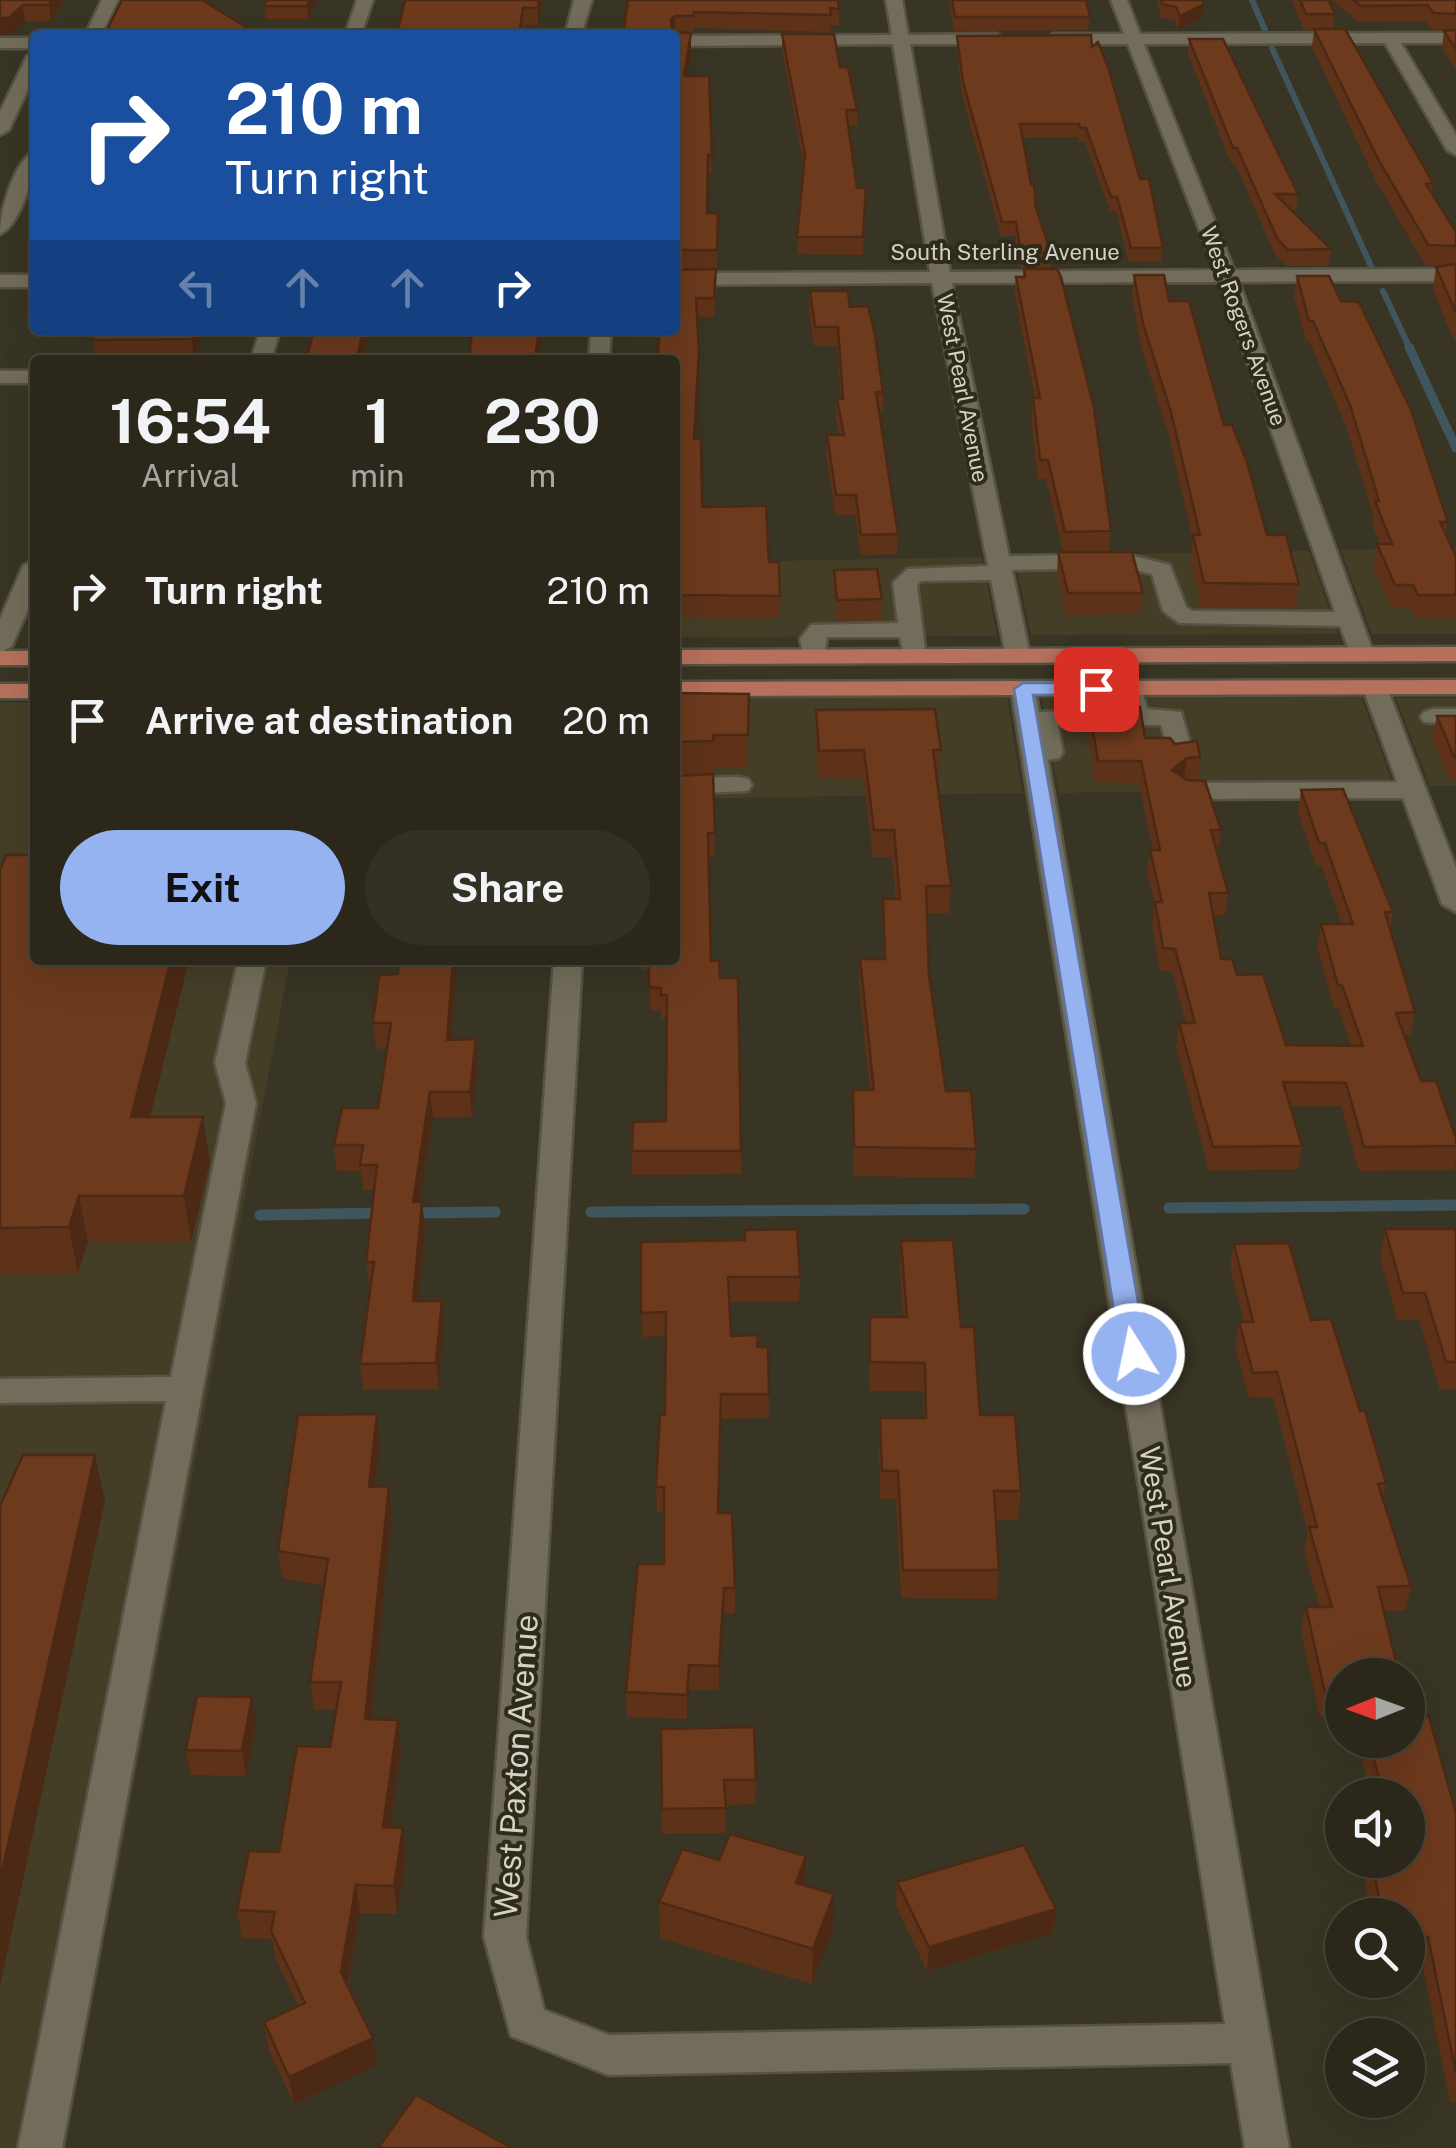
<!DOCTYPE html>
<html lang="en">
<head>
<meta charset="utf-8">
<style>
	body { margin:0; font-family:"Public Sans",sans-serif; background:#333024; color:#f1f3f6; height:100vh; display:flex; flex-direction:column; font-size:38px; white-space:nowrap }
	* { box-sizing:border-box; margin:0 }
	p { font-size:32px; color:#a6a6a3 }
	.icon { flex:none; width:55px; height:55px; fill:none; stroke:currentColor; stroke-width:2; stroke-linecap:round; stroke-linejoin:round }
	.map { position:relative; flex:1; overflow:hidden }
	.sheet { position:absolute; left:30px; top:355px; width:650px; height:610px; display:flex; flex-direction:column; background:#2b281b; border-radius:10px; box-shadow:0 10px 40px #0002,0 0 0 2px #47443a }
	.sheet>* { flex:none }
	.banner { position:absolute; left:30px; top:30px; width:650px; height:305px; border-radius:10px; box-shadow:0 10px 40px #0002,0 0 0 2px #47443a; background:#1a4fa0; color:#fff; overflow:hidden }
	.needle { width:65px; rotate:269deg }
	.buttons { position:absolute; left:1325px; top:1658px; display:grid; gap:20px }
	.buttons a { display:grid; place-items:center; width:100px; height:100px; border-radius:50%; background:#2b281b; box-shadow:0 10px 40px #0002,0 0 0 2px #47443a; font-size:50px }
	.pin { position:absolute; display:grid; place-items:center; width:85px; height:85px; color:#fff; margin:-42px; border-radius:20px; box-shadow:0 5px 15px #0006 }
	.me { position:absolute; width:110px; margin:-55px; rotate:350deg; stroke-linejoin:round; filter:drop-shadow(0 0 8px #0008) }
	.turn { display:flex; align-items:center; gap:35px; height:210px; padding:0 30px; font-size:45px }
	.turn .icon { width:130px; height:130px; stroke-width:2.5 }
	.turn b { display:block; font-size:70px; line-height:85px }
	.lanes { display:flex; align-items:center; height:95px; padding:0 30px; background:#0003; justify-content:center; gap:50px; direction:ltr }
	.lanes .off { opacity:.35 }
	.eta { display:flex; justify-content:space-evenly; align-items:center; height:170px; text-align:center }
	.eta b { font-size:60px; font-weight:700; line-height:70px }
	.button { display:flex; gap:20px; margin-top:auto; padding:20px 30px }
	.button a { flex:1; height:115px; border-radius:60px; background:#95b2f1; color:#111; font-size:40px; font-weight:700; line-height:115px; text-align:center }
	.button a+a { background:#333024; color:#f1f3f6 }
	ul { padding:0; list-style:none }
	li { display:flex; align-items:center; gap:30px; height:130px; padding:0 30px }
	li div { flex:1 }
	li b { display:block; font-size:38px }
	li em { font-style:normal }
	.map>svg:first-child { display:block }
	.built { fill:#453e27 }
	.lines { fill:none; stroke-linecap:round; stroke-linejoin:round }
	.stream-far2 { stroke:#40565e; stroke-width:6 }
	.stream-far1 { stroke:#40565e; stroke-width:9 }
	.stream { stroke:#40565e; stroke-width:11 }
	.minor-casing { stroke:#565244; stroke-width:5 }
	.major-casing { stroke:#565244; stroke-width:5 }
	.minor { fill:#726d5a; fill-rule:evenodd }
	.major { fill:#b5715b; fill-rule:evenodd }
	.wall { fill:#5e3219 }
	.shaded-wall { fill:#4c2914 }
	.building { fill:#6d3a1d; stroke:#4c2914; stroke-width:2.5 }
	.route { fill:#95b2f1; stroke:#61749d; stroke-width:2.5 }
	.labels { text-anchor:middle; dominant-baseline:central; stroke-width:8; stroke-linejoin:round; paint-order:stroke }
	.far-street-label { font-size:22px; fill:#d4d1c7; stroke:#2f2b1a }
	.street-label { font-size:28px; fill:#d4d1c7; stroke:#2f2b1a }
	.near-street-label { font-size:32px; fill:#d4d1c7; stroke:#2f2b1a }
</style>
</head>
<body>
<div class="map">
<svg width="1456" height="2148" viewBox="0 0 1456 2148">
	<rect width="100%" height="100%" fill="#393524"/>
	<path class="built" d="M1456,548v86h-84l-31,-84z
		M1309,551l29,83 -307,1 -17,-79z
		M982,557l15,79 -322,1v-74z
		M675,697h332l15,96 -347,6z
		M1042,697h319l33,90 -335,6z
		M1396,698h60v88h-26z
		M0,702l35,1v257h255l-225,1188h-65z"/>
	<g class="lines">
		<path class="stream-far2" d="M1252,0l13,30
			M1272,48l99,218
			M1383,291l27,58"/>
		<path class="stream-far1" d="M1409,347l47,101"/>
		<path class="stream" d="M1169,1208l287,-3
			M591,1212l433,-3
			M410,1213l85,-1
			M260,1215l126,-2"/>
		<defs>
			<path id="minor" d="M102,0h16l-17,35h-16z
				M357,0h16l-12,35h-16z
				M574,0h18l-11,35h-16z
				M886,0h16l6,35 89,-1 8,5 -8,5h-87l40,228 265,-2 -87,-226h-75l-8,-5 8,-5h71l-13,-34h16l13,34 316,-1v10h-55l55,92v20l-9,-5 -62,-107 -241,1 90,226 222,-1v12l-217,1 135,373 -3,5h-18l-13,-34 -161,-3 -16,-12 -11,-37 -27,-6 -113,2 18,86 -3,5h-18l-3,-5 -15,-76 -70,1 -4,4 9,72 -3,5h-18l-5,-25h-73l-4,25h-18l-5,-23 11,-14 87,-2 -5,-40 14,-14 81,-3 -56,-283 -257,2v-12l255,-1 -37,-228 -218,2v-10l217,-1zM1219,282l116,330 -143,-1 -6,-4 -16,-42 -45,-11 -116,2 -57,-273z
				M0,38h35v10h-35z
				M35,51v23l-26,56 -9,5v-23l27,-56z
				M35,151c0,21 -14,74 -35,83 0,-23 14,-74 35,-83z
				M0,275h35v12h-35z
				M260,330h20l-9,30h-20z
				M591,330h20l-2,30h-20z
				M0,371h35v12h-35z
				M35,559v34l-23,53 -12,7v-34l23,-53z
				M1375,681l12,7 69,180v44l-14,-8 -39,-106 -217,1 -13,-8 13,-8 211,-1 -34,-94z
				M1023,682l12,7 4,23 83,-2 -2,-18 3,-5h18l6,22 34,3 13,45 -4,5h-18l-11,-37h-103l5,28 -4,5 -11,2 241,1388h-44l-14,-85 -623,12 -97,-39 -27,-99 70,-977h28l-56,977 18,73 65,25 616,-11 -214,-1335z
				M1433,709h23v16l-32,-3 -4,-5 4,-5z
				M739,777l9,2 4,6 -4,6 -73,3v-16z
				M238,960h28l-21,103 11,40 -194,1045h-44l148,-747 -166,2v-24l171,-2 55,-274 -11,-40z"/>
			<path id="major" d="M1456,647v14l-781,3v-14z
				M0,651h35v14h-35z
				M1456,680v14l-781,2v-14z
				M0,684h35v14h-35z"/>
		</defs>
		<use href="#minor" class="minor-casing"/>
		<use href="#major" class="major-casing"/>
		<use href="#minor" class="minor"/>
		<use href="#major" class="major"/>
	</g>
	<path class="wall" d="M0,0h64l-13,21h-26l-14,13 -11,1z
		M267,0h50l-9,19h-42l-2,-13z
		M405,0h138l-5,25h-14l-2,10h-125z
		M628,0l211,9v16h-8l-1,7 -136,-4 -1,4h-13l11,18 -4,26h22l3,97h-4v40l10,19 -1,37h-42v-234z
		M949,0h137l4,17 -2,13 -134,1z
		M1157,0h45v17l-24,13 -3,-10 -14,-2z
		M1292,0h36l7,14 -2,15 100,154 -1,9 24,40v110l-11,-22 -12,-32 3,-21 9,-1 -20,-1 -50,-86 -63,-132 2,-17h-10z
		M1332,0h124v70l-14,-23 2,-16 7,-1 -20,-1 -6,-8 -66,1z
		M782,34l58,33 17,43v16h-9l9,62h9l-3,67 -66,-1 7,-88 -22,-117z
		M957,36l135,11 48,132 23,69 -2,14h-32l-13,-51h-6l-25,-69h-6l-1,-5 -55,1 13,70 15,45 -1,15h-30l-5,-32h-14l-39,-141 -5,-46z
		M1189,39l109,155 -2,16h-5l40,39 -3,17h-42l-11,-12 -40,-91h-4l-43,-109z
		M35,225v28h-2l-3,-19z
		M1024,269l87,262 -2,20h-46l-17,-72h-8l-7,-63 2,-18h2l-20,-103 1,-18h7z
		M675,270l41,18 -2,29h-17l2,55 -4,67 7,68 67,55h10l1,55h-105z
		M1134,275l35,26 55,124 43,110 32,49 -3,24 -95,-1 -11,-48 3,-19 -24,-105 -28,-88 -9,-51z
		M1297,276l151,246 -2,12 10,22v61l-42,1 -5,-11 -18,1 -18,-42 4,-22h3l-8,-21 1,-9 -27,-88 -36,-84 -4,-1 -12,-45z
		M810,291l40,16 33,85v19h-4l19,123 -1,20 -36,1 -6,-40h-20l-9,-61 1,-19h12l-3,-17 1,-19h4l-4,-53h-23l-5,-36z
		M96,330h107l-9,29 -98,1 -3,-20z
		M1058,552l85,41 -2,21 -75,1 -9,-42z
		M834,570l48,29 -1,21 -44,1 -3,-30z
		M675,693l74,1 -2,74 -34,-1v7h-36v-7h-2z
		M1089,707l56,31 30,6 25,13 -2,22 -12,1 35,50 -3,22h-1l11,41 -3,22h-12l8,44 16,16 49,70 65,1 -13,-38h-4l-17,-61 4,-23h21l-21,-59 -5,1 -18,-54 3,-22 92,122 -3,18 25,82 -5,23h-5l16,46 35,57v21l-2,11 -95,1 -18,-65h-51l12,40 -4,23 -89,2 -33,-125 3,-23h7l-14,-52h-12l-8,-47 3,-19 -8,-33 3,-22h3l-14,-67 -44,-1 -8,-53z
		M816,710l125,40 -2,27h-3l15,109 -2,27h-22l2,62 17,116 30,58 -2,29 -121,-2v-86h17l-11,-103 1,-28h23v-60h13l-4,-42h-19l-10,-80h-45l-3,-41z
		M1437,716h19v63h-7l-17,-42z
		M713,774l2,82h-6l2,105 9,17 21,173v23l-109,1v-24l34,-30 1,-103h-6v-7l-11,-1 -1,-40h-7v-10h33l2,-144z
		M0,870l150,247h53l7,45 -19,80h-103l-10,31 -78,1z
		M399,960h58l-6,80 27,25 -6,52h-39l-14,85h3l3,26 -7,73h24l2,26 -5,63h-76l-3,-26 10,-76 -4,-26 8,-72h-11l-2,-19h-24l-3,-26 44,-37 9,-60 -11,1 -3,-26 25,-49z
		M1385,1229h71v160l-16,1 -21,-70h-22l-17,-64z
		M901,1241l60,86 19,88 41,76 -3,29h-22l3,50 -2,29 -96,-1 -5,-99h-16l-1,-53 1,-28h44l-1,-27h-54v-46l1,-28h33l-3,-48z
		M641,1242l159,35 -1,24 -70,1 2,34 26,11h11l1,71 -48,1 -3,94 17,75v25h-11l-5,77h-30l-2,29 -60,-2 -1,-25 38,-128v-52h-7l-1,-25 9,-72 1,-79 -24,1z
		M1234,1244l77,76 49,91 26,72 -3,15 28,88 -6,25h-21l-42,64v42h-22l-19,-85 5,-25h14l-16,-55 4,-18 -35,-137h-24l-14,-50 4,-25h5l-14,-54z
		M377,1414l3,27 -5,45h14l3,28 -21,205 27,1 3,28 -10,79 15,29 -9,58 -37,-1 -12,73 29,79 -83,39 -25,-54 -5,-28 34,-16 -22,-47 -4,-20 -30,-1 -5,-28 42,-58 51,-105 6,-37h-22l-4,-28 14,-96 -42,-8 -4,-27z
		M1410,1717l46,96v289h-6l-28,-140 -14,-1v-46h-37l-10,-55h47v-65h-37l-14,-55h51z
		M256,1722l-10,54 -55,-1 -5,-25z
		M661,1729l95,51 -1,24 -30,1 1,28 -64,1z
		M897,1882l159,27 -3,24 -126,38 -31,-65z
		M805,1885l28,45 -21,54 -152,-46 -1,-36z"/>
	<path class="shaded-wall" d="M52,0h12l-13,21 -2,-16z
		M310,0h7l-9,19 -1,-13z
		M539,0h4l-5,25v-17z
		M1204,4l-2,13 -24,13 2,-14z
		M23,5l2,16 -14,13 -11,1v-17z
		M523,8l-1,27h-3z
		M675,16v16l-3,3 -1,-16z
		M691,33v17l-6,43 -1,-17z
		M195,330h8l-9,29 -2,-20z
		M363,330h5l-5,30h-6z
		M539,330h3l-3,30h-4z
		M699,352v20l-5,87v-20z
		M1187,758l-3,22 -12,-10z
		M171,960h18l-50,202 -8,-45z
		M453,960h4l-8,105 -2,-25z
		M476,1039l2,26 -6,52 -2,-25z
		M430,1092l3,25 -18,111 -2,-26z
		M203,1117l7,45 -19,80 -7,-46z
		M79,1196l9,46 -10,31 -9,-46z
		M422,1202l3,26 -9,99 -3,-26z
		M442,1301l2,26 -5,63 -3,-27z
		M377,1414l3,27 -8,74 -3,-28z
		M95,1455l10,46 -105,485v-106z
		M389,1486l3,28 -24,233 -3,-28z
		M724,1588v25l-5,77v-24z
		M689,1665v25l-2,29v-24z
		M252,1697l4,25 -10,54 -4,-25z
		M398,1720l3,28 -14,107 -4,-28z
		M403,1828l3,28 -9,58 -3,-28z
		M806,1856l-1,36 -9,-9z
		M356,1885l4,28 -15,87 -4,-28z
		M834,1894l-1,36 -21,54 1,-35z
		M1056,1909l-3,24 -126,38 2,-24z
		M373,2038l4,27 -83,39 -5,-27z"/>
	<path class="building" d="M0,0h52l-3,5h-26l-14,13h-9z
		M122,0h80l57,35h-149l-4,-3z
		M267,0h43l-3,6h-43z
		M405,0h134l-1,8h-15l-4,27h-122z
		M628,0h210l1,9 -9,-1 1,7 -137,-3 -1,4h-18l-4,3 1,13 19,1 -7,43h25l3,79h-4l-1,58h11l-1,37h-42v-215h-52z
		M952,0h134l4,17h-135z
		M1161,0h41l2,4 -24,12 -4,-9 -14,-3z
		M1300,0h28l7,14h-29z
		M1353,0h103v14l-23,-1 -5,-8 -67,1z
		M1314,29h31l88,154 -7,1 30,48v14l-28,-1 -50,-86z
		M1456,30v19l-12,-18z
		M782,34h52l6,33h8l9,43h-11l11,78h9l-3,49h-66l8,-83z
		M1091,35l1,12 6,-5 11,28 31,109h9l14,69h-32l-14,-51h-6l-25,-69h-6l-1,-4h-59l11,60h3l2,24 15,45h-30l-5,-31h-14l-39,-140 -6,-46z
		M1189,39h34l75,155h-23l56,55 -43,1 -11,-12 -40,-90h-4z
		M1456,264v49l-20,-46z
		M716,269l-2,29h-18l3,54 -5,87h7l1,68 64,-1 3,56h10l1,34 -105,-1v-235h-18l3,-30h15v-60z
		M1024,269h33l4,8 33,131 17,123 -46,1 -17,-72h-8l-7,-62h7l-24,-121h9z
		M1134,275h30l5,26h20l35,124h8l15,37 20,73h19l13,49 -95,-1 -11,-48h7l-29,-123 -28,-88z
		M1297,276h32l12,25 18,1 52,108 37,112h-8l16,34v39h-38l-5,-10h-18l-18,-41h15l-17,-43h4l-29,-96 -37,-84h-4z
		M810,291h38l2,16 18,-1 7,29 8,57h-7l22,142 -37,1 -5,-40h-20l-9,-60h17l-7,-36h6l-5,-72h-23z
		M96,330h99l-3,9 -99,1z
		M314,330h49l-6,30h-51z
		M472,330h67l-4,30h-66z
		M1058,552h74l11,41h-75z
		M877,569l5,30 -45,1 -3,-30z
		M675,693l74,1 -1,41h-35v6l-37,1v-8h-1z
		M1089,707h51l5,31h25l5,6 22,-3 3,16 -13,1 -15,12 15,10 18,1 16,49h-10l17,63h-19l12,66h11l5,16 26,-1 23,71 77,1 -21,-61h-4l-17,-61h32l-28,-81h-6l-18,-53 42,-1 50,123h-8l30,100 -19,1 25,68h15l20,57v8l-92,1 -18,-64 -63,-1 19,64 -89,1 -34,-124h16l-20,-74 -12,-1 -8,-46h7l-12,-52h10l-19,-89h-43z
		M935,709l6,41h-8l18,136h-25l3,89 17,116h25l5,58 -122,-2 -1,-57h21l-14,-131h25l-2,-60h17l-6,-69h-20l-10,-80 -45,1 -3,-41z
		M1437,716h19v41h-2z
		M713,774l2,59h-7l3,128h8l1,17h18l3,173h-109l1,-29 33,-1 1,-126h-6v-7l-12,-1v-27h26v-144h2v-40z
		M6,855h29v105h136l-40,157h72l-19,79h-105l-10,31 -69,1v-358z
		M399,960h54l-6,80 29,-1 -6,53h-40l-17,110h9l-9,99h29l-6,62 -76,1 14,-102h-8l11,-97h-17l3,-20h-29l8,-37h36l13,-85h-18l6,-48 19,-1z
		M797,1229l3,48h-72l3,59 27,-1 -1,12h11l1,47h-48l-3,119h14l3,75h-11l-5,78 -30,-1 -2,30 -61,-3 12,-128h26v-77h-8l4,-73 5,1 1,-103 -25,1v-71l104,-2v-10z
		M1385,1229h71v133h-10l-21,-69h-22z
		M953,1240l8,87h13l6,88h35l6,76h-27l5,79h-96l-5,-99h-16l-2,-53h46l-1,-55 -55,-1v-45h37l-6,-76z
		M1289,1243l22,77 20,-1 29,92h5l21,72 -8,1 33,102 -33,1 21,88h-57v17l-17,1 -19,-86h26l-23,-80h8l-40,-155 -24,1 -14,-51h14l-19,-78z
		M377,1414l-8,73 20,-1 -24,233 33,1 -15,107 20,1 -9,58 -38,-1 -15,87 32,66 -84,39 -25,-55 41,-19 -34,-72 4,-19 -38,-2 12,-59 30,1 18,-106 33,1 11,-65h-31l18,-123 -50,-8 20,-136z
		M23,1455h72l-95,425v-374z
		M197,1696l55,1 -10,54 -56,-1z
		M1408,1708l2,9h19l27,96v260l-28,-136h-20v-22h-26l-10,-55h36v-65h-25l-14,-55h39z
		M754,1727l2,53h-32l2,28 -64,1 -1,-80z
		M730,1834l76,22 -10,27 38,11 -21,55 -154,-47 23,-53 37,11z
		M1024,1845l32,64 -127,38 -32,-65z
		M416,2095l96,53h-134z"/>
	<path class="route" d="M1023,683h73l9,6 -9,6h-63l114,659 -4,7h-18l-4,-7 -107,-665z"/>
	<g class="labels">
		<g class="far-street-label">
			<text x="1005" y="252">South Sterling Avenue</text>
			<text transform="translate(1244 326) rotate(70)">West Rogers Avenue</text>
			<text transform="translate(963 388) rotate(79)">West Pearl Avenue</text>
		</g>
		<g class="street-label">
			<text transform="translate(1169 1567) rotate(81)">West Pearl Avenue</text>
		</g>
		<g class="near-street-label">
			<text transform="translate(516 1766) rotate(-86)">West Paxton Avenue</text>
		</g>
	</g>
</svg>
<div class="buttons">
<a><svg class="needle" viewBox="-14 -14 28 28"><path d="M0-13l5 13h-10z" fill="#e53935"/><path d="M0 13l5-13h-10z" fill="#a6a6a3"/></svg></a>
<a><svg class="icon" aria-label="sound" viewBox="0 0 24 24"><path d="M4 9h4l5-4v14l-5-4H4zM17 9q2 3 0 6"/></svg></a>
<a><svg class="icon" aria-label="search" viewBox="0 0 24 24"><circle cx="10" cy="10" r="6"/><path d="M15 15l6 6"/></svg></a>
<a><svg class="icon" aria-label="layers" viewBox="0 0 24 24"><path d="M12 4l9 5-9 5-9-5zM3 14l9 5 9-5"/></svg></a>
</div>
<div class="pin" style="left:1096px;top:689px;background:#d93025"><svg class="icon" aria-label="arrive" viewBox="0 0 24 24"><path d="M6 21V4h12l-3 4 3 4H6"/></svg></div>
<svg class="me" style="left:1134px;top:1354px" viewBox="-20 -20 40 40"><circle r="17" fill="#95b2f1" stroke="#fff" stroke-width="3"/><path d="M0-11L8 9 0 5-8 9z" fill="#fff"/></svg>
<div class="banner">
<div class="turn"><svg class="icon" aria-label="right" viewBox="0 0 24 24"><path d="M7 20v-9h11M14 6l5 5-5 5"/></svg><div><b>210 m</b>Turn right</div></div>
<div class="lanes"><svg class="icon off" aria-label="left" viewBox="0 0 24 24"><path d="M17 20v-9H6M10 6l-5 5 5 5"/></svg><svg class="icon off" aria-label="ahead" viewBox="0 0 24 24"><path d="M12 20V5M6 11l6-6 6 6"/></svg><svg class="icon off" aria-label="ahead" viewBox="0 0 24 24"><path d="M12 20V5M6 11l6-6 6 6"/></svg><svg class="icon" aria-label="right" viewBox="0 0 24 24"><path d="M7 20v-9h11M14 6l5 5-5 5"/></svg></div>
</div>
<section class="sheet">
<div class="eta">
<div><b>16:54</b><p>Arrival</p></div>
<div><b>1</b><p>min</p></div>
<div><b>230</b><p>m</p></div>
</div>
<ul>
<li><svg class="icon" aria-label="right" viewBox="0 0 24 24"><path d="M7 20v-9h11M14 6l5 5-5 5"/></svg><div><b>Turn right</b></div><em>210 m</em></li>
<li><svg class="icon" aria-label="arrive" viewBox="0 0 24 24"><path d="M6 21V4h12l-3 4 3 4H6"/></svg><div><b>Arrive at destination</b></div><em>20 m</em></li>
</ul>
<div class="button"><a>Exit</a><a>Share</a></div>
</section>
</div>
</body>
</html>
